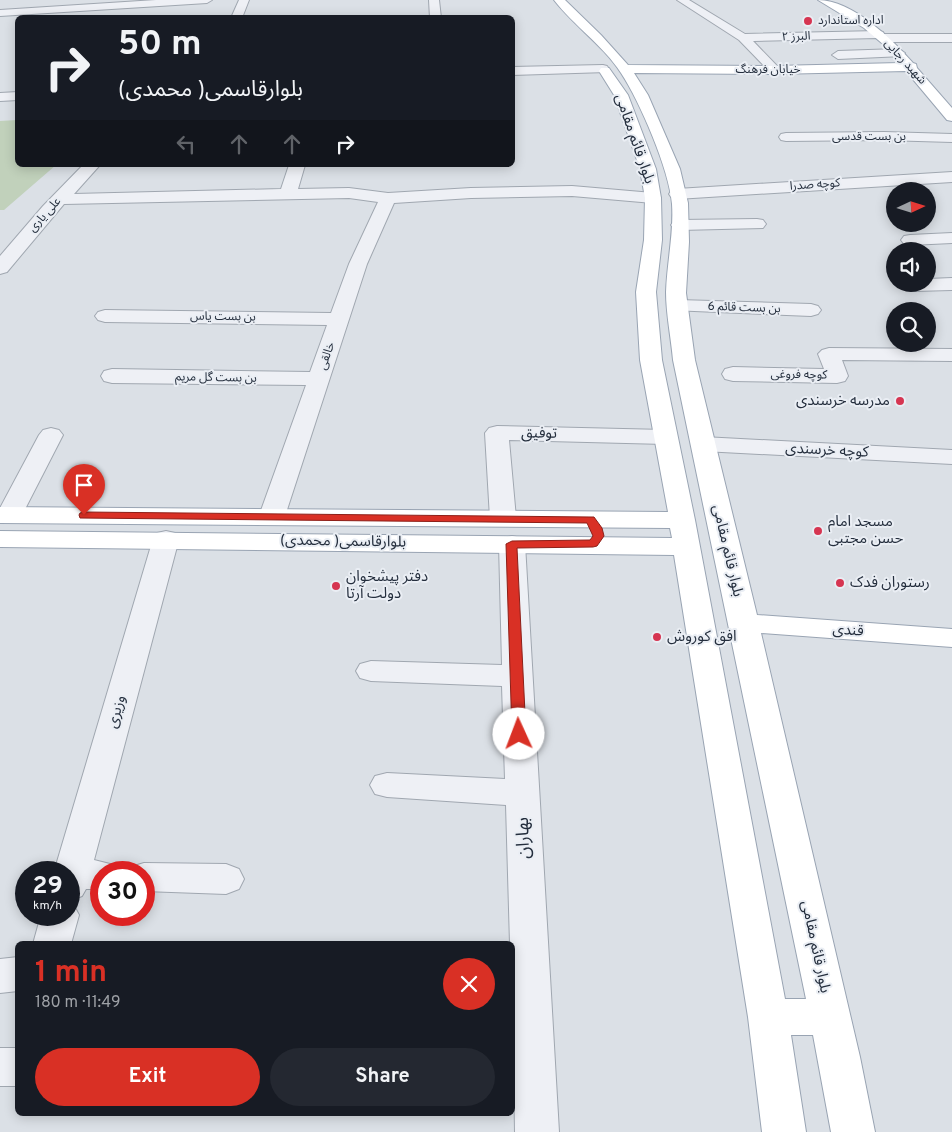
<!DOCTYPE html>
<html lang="en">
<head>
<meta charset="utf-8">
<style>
	body { margin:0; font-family:Overpass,"Noto Sans Arabic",sans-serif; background:#242831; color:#f1f3f6; height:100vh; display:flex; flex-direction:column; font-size:19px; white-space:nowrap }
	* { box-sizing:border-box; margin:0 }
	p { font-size:16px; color:#9ea1a6 }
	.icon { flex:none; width:28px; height:28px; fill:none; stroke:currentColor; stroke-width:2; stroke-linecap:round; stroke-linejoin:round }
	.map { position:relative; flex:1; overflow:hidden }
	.details { position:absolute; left:15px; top:941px; width:500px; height:175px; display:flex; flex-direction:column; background:#171b24; border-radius:8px; box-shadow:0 2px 12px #0003 }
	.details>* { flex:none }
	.top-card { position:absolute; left:15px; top:15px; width:500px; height:152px; border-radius:8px; box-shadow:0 2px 12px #0003; background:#171b24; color:#f1f3f6; overflow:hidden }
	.needle { width:32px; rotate:86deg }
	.buttons { position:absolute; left:886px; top:182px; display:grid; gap:10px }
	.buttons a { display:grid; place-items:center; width:50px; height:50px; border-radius:50%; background:#171b24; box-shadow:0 2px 12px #0003; font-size:25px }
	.speed { position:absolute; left:15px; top:861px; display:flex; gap:10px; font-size:25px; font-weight:700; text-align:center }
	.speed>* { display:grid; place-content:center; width:65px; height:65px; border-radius:50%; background:#171b24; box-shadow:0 2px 12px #0003; line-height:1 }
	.speed small { font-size:12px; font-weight:400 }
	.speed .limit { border:8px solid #d22; background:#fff; color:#111 }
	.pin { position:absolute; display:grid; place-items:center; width:42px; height:42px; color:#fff; margin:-51px -21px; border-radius:50% 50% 50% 0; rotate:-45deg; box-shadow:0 0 5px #0007 }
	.pin .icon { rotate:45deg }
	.me { position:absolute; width:55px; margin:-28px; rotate:358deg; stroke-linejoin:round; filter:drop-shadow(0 0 4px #0008) }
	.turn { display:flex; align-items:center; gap:18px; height:105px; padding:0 20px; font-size:22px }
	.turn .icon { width:65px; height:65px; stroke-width:2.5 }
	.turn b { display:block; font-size:35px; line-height:42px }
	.lanes { display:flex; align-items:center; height:48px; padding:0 20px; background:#0003; justify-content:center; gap:25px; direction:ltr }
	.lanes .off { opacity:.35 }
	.round { display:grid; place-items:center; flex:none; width:52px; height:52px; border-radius:26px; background:#242831 }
	.overview { display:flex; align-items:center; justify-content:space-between; height:85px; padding:0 20px }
	h1 { font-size:30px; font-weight:700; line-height:38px; color:#d93025 }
	.primary-button { display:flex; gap:10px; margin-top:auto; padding:10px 20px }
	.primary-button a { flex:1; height:58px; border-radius:30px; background:#d93025; color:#fff; font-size:20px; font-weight:700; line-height:58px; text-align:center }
	.primary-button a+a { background:#242831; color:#f1f3f6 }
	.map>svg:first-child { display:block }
	.green { fill:#c1d1bb }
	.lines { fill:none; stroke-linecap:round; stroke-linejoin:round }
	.minor-casing { stroke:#a0a7b0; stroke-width:2 }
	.major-casing { stroke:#99a4b3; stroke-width:2 }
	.minor { fill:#eef0f5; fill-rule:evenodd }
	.major { fill:#fff; fill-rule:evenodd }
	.route { fill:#d93025; stroke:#8d1f18 }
	.poi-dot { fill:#d63551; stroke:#eaeef4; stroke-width:2 }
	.labels { text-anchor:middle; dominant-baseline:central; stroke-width:4; stroke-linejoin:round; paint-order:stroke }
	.far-poi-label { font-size:12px; fill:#242e3d; stroke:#eaeef4; text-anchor:start }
	.far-street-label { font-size:12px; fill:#242e3d; stroke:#eaeef4 }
	.street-label { font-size:15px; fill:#242e3d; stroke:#eaeef4 }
	.poi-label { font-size:15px; fill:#242e3d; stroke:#eaeef4; text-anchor:start }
	.near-street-label { font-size:18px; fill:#242e3d; stroke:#eaeef4 }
</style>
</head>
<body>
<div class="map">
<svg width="952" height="1132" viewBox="0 0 952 1132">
	<rect width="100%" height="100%" fill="#dbe0e6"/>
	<path class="green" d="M17,120l1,45h38l-52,45h-4v-89z"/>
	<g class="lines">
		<defs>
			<path id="minor" d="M156,0h56l-5,3 -207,13v-6z
				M239,0h10l-7,18h-11z
				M429,0h10l2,18h-11z
				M677,0h12l56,34 134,-3 4,1 1,2h68v8h-69l-4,-2 -2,-2 -124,3 28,29 -6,4 -4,-1 -32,-33z
				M899,49l6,4 -2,3 -65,3 -6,-4 6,-4z
				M603,65l4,1 2,3 -2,3 -95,3v-8z
				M18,92v8l-18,1v-8z
				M884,132l68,2v8l-68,-2 -98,1 -5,-1 -2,-3 2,-3 5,-1z
				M83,165h17l-26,29 207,-5 8,-24h16l-7,24 51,-1 39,5 83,-5 101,-2 81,7 6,2 2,3 -2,3 -6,2 -81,-7 -101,2 -77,5 -27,61 -82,252 -4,6 -9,2 -9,-2 -4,-6 47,-131 -194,-2 -8,-2 -3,-5 3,-5 8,-2 198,3 17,-47 -222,-3 -7,-2 -3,-4 3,-4 7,-2 226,3 18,-49 29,-62 -29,-4 -285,6 -57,68 -7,2v-18l43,-50z
				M952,172v10l-275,17 -6,-2 -2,-3 2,-3 6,-2z
				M757,219l6,1 3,4 -3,4 -83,2 -6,-1 -3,-4 3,-4 6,-1z
				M952,233v10l-42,2 -6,-1 -3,-4 3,-4 6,-1z
				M952,278v12l-38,1 -7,-2 -3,-4 24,-1v-5z
				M678,300l133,4 7,2 3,4 -3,4 -7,2 -140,-6 -3,-4 3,-4z
				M829,348l123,1v12l-110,-1 6,16 -3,5 -8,2 -104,-2 -8,-2 -3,-5 3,-5 8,-2 91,2 -6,-15 4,-4z
				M497,426l168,4 8,2 4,5 -4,5 -8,2 -156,-4 7,78 -4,6 -9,2 -9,-2 -4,-6 -5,-85 4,-5z
				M51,428l8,2 4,5 -41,80 -4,6 -9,2 -9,-2v-13l39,-73 4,-5z
				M703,437l249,13v14l-249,-13 -8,-2 -4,-5 4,-5z
				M166,531l9,2 4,6 -85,321 20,5 4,7h-17v17h-15l-4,7 -13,5v-29h-15l99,-333 4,-6z
				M512,536l9,2 4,6 34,588h-44l-3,-188h-2l-4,-139 -119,-8 -12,-3 -5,-9 5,-9 12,-3 118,6 -3,-93 -131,-5 -11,-3 -4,-7 4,-7 11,-3 131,4 -3,-121 4,-6z
				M144,863l82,1 13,5 5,10 -5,10 -13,5 -82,-3v-19h-16l3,-5z
				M69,903l4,1 6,11 -8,29h-38l8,-29h28z
				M18,957v34l-18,2v-34z
				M0,1048h18v38h-18z"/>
			<path id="major" d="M554,0h11l36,35 27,30 147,1 125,-3 -16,-18 -20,-17 -46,-28c34,0 74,39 95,63l3,1 1,4 35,40v13l-5,-1 -41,-49 -131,3 -141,-1 14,22 32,74 8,34 1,39 -3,51 9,67 62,255 195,14v18l-191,-14 99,424 15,75h-44l-18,-97h-22l15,97h-44l-14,-115 -74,-462 -674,-8v-16l672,7 -2,-10 -670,-5v-16l668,5 -28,-152 -4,-68 8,-52 1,-42 -5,-29 -26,-74 -15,-24 2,-3h8l19,27 28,74 5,29 1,42 -6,52 6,68 33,160 90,479h21l-133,-639c-2,-22 -7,-46 -7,-68 1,-30 8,-59 6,-88 -3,-35 -32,-102 -51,-131 -18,-28 -47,-47 -67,-73z"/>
		</defs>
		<use href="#minor" class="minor-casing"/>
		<use href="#major" class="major-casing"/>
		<use href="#minor" class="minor"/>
		<use href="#major" class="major"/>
	</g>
	<path class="route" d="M84,512l507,5h3l8,11 2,8 -7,10 -4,1 -76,1 9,186 -2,3h-10l-2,-3 -6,-190 6,-3 78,-1 3,-4 -6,-13 -507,-5 -1,-3 1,-2z"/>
	<g class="poi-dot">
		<circle cx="808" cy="21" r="5"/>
		<circle cx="900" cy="401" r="5"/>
		<circle cx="818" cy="531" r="5"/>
		<circle cx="840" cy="583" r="5"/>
		<circle cx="336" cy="586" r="5"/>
		<circle cx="657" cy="637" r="5"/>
	</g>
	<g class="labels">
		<g class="far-poi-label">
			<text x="818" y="21">اداره استاندارد</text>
		</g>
		<g class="far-street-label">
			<text transform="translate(796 37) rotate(-2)">البرز ۲</text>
			<text transform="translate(905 62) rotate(48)">شهید رجایی</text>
			<text x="768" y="70">خیابان فرهنگ</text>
			<text x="869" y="137">بن بست قدسی</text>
			<text transform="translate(815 185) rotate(-4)">کوچه صدرا</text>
			<text transform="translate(45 215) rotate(-48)">علی یاری</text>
			<text transform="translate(744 308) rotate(2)">بن بست قائم 6</text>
			<text transform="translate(223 317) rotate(1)">بن بست یاس</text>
			<text transform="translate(327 356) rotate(-71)">خالقی</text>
			<text transform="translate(799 375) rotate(1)">کوچه فروغی</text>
			<text transform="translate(216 378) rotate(1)">بن بست گل مریم</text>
		</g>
		<g class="street-label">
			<text transform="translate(634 139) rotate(71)">بلوار قائم مقامی</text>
			<text transform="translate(539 434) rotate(1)">توفیق</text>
			<text transform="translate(827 451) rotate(3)">کوچه خرسندی</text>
			<text transform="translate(343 542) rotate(1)">بلوارقاسمی( محمدی)</text>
			<text transform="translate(727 551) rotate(77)">بلوار قائم مقامی</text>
			<text transform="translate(848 631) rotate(4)">قندی</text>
			<text transform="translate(117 712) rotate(-74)">وزیری</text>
			<text transform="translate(815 947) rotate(78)">بلوار قائم مقامی</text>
		</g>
		<g class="poi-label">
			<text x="890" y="401" text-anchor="end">مدرسه خرسندی</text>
			<text x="828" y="522">مسجد امام<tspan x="828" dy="17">حسن مجتبی</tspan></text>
			<text x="346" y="577">دفتر پیشخوان<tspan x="346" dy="17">دولت آرتا</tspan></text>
			<text x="850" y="583">رستوران فدک</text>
			<text x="667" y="637">افق کوروش</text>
		</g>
		<g class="near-street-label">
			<text transform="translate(524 838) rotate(-92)">بهاران</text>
		</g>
	</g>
</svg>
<div class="buttons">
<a><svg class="needle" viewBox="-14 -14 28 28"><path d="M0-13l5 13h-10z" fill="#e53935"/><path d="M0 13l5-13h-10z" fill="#9ea1a6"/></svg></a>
<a><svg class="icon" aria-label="sound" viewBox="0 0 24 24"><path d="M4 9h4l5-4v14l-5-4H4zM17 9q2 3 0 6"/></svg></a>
<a><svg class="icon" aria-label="search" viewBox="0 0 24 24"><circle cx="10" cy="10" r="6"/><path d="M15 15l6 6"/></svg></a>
</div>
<div class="speed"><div>29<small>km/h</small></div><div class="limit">30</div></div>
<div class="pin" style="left:84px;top:515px;background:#d93025"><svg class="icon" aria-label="arrive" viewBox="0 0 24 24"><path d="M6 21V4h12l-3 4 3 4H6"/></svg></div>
<svg class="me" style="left:519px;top:734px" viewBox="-20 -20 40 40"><circle r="19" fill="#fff"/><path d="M0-13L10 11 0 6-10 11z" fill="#d93025"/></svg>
<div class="top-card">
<div class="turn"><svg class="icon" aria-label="right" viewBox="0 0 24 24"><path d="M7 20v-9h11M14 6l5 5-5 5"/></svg><div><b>50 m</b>بلوارقاسمی( محمدی)</div></div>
<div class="lanes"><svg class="icon off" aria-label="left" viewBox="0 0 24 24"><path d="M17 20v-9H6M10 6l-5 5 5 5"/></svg><svg class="icon off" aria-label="ahead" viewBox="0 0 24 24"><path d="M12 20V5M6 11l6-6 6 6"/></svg><svg class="icon off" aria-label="ahead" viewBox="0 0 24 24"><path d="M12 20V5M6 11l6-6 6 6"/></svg><svg class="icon" aria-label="right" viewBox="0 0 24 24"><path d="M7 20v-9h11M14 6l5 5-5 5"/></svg></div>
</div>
<section class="details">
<div class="overview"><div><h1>1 min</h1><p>180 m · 11:49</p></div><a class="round" style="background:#d93025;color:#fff"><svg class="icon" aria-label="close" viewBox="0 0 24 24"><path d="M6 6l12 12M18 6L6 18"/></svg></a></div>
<div class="primary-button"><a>Exit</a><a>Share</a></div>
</section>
</div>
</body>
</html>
